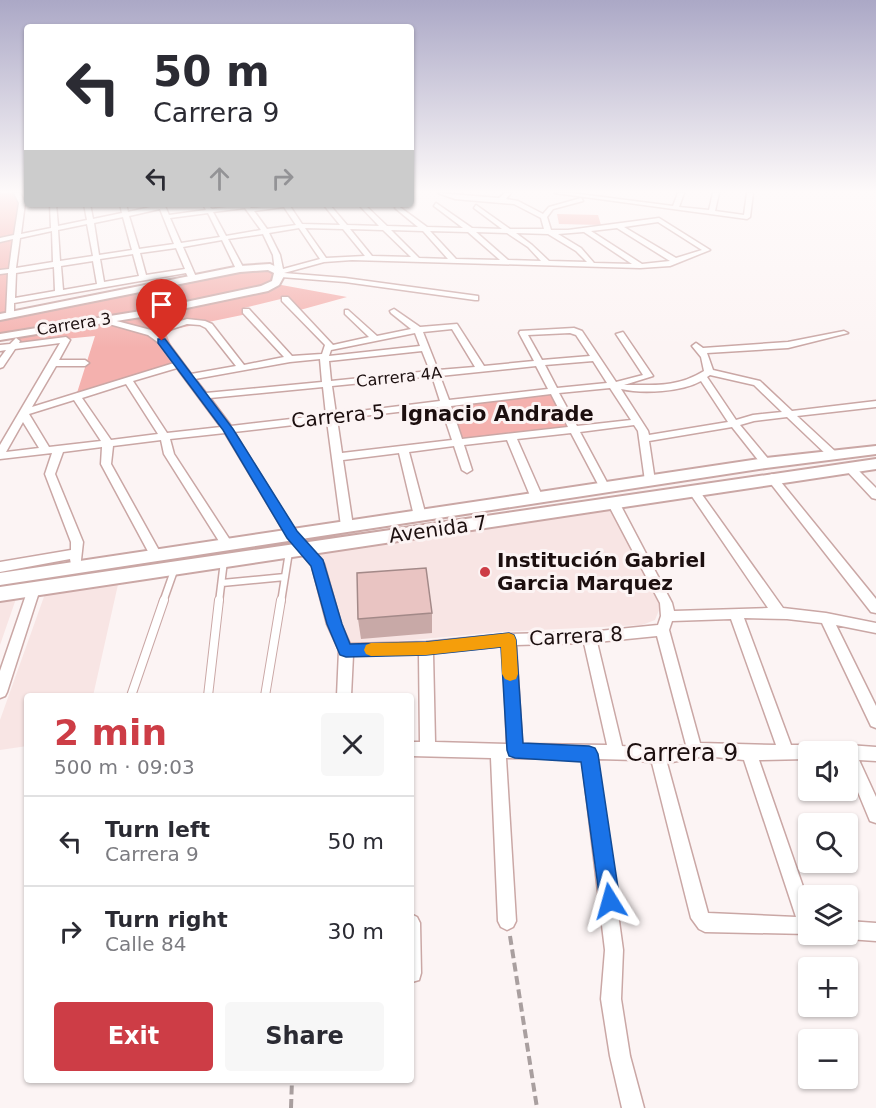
<!DOCTYPE html>
<html lang="en">
<head>
<meta charset="utf-8">
<style>
	body { margin:0; font-family:"DejaVu Sans",sans-serif; background:#f7f7f7; color:#2b2b33; height:100vh; display:flex; flex-direction:column; font-size:22px; white-space:nowrap }
	* { box-sizing:border-box; margin:0 }
	p { font-size:20px; color:#7c7c81 }
	.icon { flex:none; width:33px; height:33px; fill:none; stroke:currentColor; stroke-width:2; stroke-linecap:round; stroke-linejoin:round }
	.map { position:relative; flex:1; overflow:hidden }
	.details { position:absolute; left:24px; top:693px; width:390px; height:390px; display:flex; flex-direction:column; background:#fff; border-radius:6px; box-shadow:0 2px 4px #0004 }
	.details>* { flex:none }
	.banner { position:absolute; left:24px; top:24px; width:390px; height:183px; border-radius:6px; box-shadow:0 2px 4px #0004; background:#fff; color:#2b2b33; overflow:hidden }
	.buttons { position:absolute; left:798px; top:741px; display:grid; gap:12px }
	.buttons a { display:grid; place-items:center; width:60px; height:60px; border-radius:6px; background:#fff; box-shadow:0 2px 4px #0004; font-size:30px }
	.pin { position:absolute; display:grid; place-items:center; width:51px; height:51px; color:#fff; margin:-62px -26px; border-radius:50% 50% 50% 0; rotate:-45deg; box-shadow:0 0 6px #0007 }
	.pin .icon { rotate:45deg }
	.me { position:absolute; width:66px; margin:-33px; rotate:352deg; stroke-linejoin:round; filter:drop-shadow(0 0 4px #0008) }
	.turn { display:flex; align-items:center; gap:21px; height:126px; padding:0 30px; font-size:27px }
	.turn .icon { width:78px; height:78px; stroke-width:2.5 }
	.turn b { display:block; font-size:42px; line-height:51px }
	.lanes { display:flex; align-items:center; height:57px; padding:0 30px; background:#0003; justify-content:center; gap:30px; direction:ltr }
	.lanes .off { opacity:.35 }
	.round { display:grid; place-items:center; flex:none; width:63px; height:63px; border-radius:6px; background:#f7f7f7 }
	.overview { display:flex; align-items:center; justify-content:space-between; height:102px; padding:0 30px }
	h1 { font-size:36px; font-weight:700; line-height:45px; color:#cd3d46 }
	.primary-button { display:flex; gap:12px; margin-top:auto; padding:12px 30px }
	.primary-button a { flex:1; height:69px; border-radius:6px; background:#cd3d46; color:#fff; font-size:24px; font-weight:700; line-height:69px; text-align:center }
	.primary-button a+a { background:#f7f7f7; color:#2b2b33 }
	ul { padding:0; list-style:none }
	li { display:flex; align-items:center; gap:18px; height:90px; padding:0 30px; border-top:2px solid #e1e1e2 }
	li div { flex:1 }
	li b { display:block; font-size:22px }
	li em { font-style:normal }
	.map>svg:first-child { display:block }
	.built { fill:#f8e5e4 }
	.green { fill:#f4b1ae }
	.lines { fill:none; stroke-linecap:round; stroke-linejoin:round }
	.service-far1-casing { stroke:#caa7a5; stroke-width:9 }
	.service-casing { stroke:#caa7a5; stroke-width:10 }
	.minor-casing { stroke:#caa7a5; stroke-width:3 }
	.secondary-casing { stroke:#caa7a5; stroke-width:4 }
	.path { stroke:#a99f9f; stroke-width:4; stroke-dasharray:9 4.5; stroke-linecap:butt }
	.service-far1 { stroke:#fff; stroke-width:6 }
	.service { stroke:#fff; stroke-width:8 }
	.minor { fill:#fff; fill-rule:evenodd }
	.secondary { fill:#fff; fill-rule:evenodd }
	.wall { fill:#c8a9a7 }
	.building { fill:#e9c4c2; stroke:#a38988; stroke-width:1.5 }
	.route { fill:#1a73e8; stroke:#114b97; stroke-width:1.5 }
	.slow { fill:#f59e0b }
	.poi-dot { fill:#cd3d46; stroke:#fcf4f4; stroke-width:2 }
	.labels { text-anchor:middle; dominant-baseline:central; stroke-width:6; stroke-linejoin:round; paint-order:stroke }
	.far-street-label { font-size:16px; fill:#1c0f0f; stroke:#fcf4f4 }
	.street-label { font-size:20px; fill:#1c0f0f; stroke:#fcf4f4 }
	.poi-label { font-size:20px; font-weight:bold; fill:#1c0f0f; stroke:#fcf4f4; text-anchor:start }
	.neighbourhood-label { font-size:21px; font-weight:bold; fill:#1c0f0f; stroke:#fcf4f4 }
	.near-street-label { font-size:24px; fill:#1c0f0f; stroke:#fcf4f4 }
</style>
</head>
<body>
<div class="map">
<svg width="876" height="1108" viewBox="0 0 876 1108">
	<rect width="100%" height="100%" fill="#fcf4f4"/>
	<path class="built" d="M613,506l49,97 -7,17 -13,5 -143,7 -151,14 -41,-96z
		M119,580l-26,116h-66v50l-27,4v-30l46,-129z
		M18,593l-18,52v-49z"/>
	<path class="green" d="M0,193h17l5,10 -12,111 246,-47 22,5 -2,12 71,13 -47,13 -11,-13 -45,11 3,6 -82,17 14,33 -103,32 19,-60 -81,8 6,-10 -20,3z
		M557,214l41,1 3,10 -42,-1z
		M552,392l19,37 -112,13 -12,-37z"/>
	<g class="lines">
		<defs>
			<path id="service-far1" d="M222,583l63,-6
				M163,602l12,-34
				M219,602l5,-41
				M281,602l8,-50"/>
			<path id="service" d="M131,696l33,-96
				M208,696l11,-96
				M265,696l16,-96"/>
			<path id="minor" d="M14,193h6l5,10 -4,31 30,-6 -1,-24h6l2,22 29,-6 -3,-16h6l3,15 29,-6 -2,-9h6l2,8 36,-8 5,11 37,-5 -2,-4 3,-2 5,5 36,-5 3,4 44,-4 -5,2 12,18 38,1 -17,-21h6l18,21 32,1 -21,-22h6l23,22 31,1 -23,-19 2,-3 30,22 36,1 -29,-22 2,-3 36,25 30,1 -28,-21 2,-3 34,24h34l-3,-11 -27,-14 -59,-5 -17,-6 61,5 6,-5h6l-5,6 12,2 25,13 6,-7 32,-9 2,3 -30,8 -6,8 4,13h17l91,-12 51,32 -40,16 -30,2 -288,-8 -28,2 -40,11 61,5 133,18v4h-3l-130,-18 -64,-5v-3l-6,-2 -2,-17 -10,-21 -35,5 16,30 -1,2h-6l-15,-31 -39,7 13,30 -1,2h-6l-3,-6 -172,30v12l-4,2 -4,-2 2,-42 -8,1v-4l9,-1 4,-30 -13,3v-4l14,-3 5,-32zM284,207l12,18 -29,4 -13,-18zM245,208l16,22 -35,6 -13,-24zM160,209l14,35 -35,5 -10,-33zM208,213l12,24 -39,6 -11,-25zM123,217l9,33 -33,5 -5,-32zM658,222l44,28 -26,8 -52,-31zM87,224l6,32 -33,5 -2,-31zM299,228l21,31 -37,10 -3,-14 -11,-22zM305,228l38,1 22,27 -39,2zM617,228l53,33 -28,3 -51,-33zM350,229l33,1 28,27 -39,-1zM391,230l32,1 25,28 -29,-1zM52,231l1,31 -37,6 4,-30zM430,231l38,1 32,28 -44,-1zM476,232l31,1 21,14 13,14 -33,-1zM583,232h1l48,32 -38,-1 -13,-15 -23,-14zM516,233l32,1 28,17 11,11 -38,-1 -17,-16zM176,248l9,21 -39,6 -6,-22zM133,254l6,22 -35,6 -4,-23zM93,261l4,23 -34,6 -2,-24zM54,267l1,24 -40,7 1,-25z
				M555,193h16l102,13 5,-13h6l-5,14 30,3 4,-17h6l-4,18 29,4 3,-22h6l-3,24 -3,2z
				M282,297h6l45,48 36,-8 -24,-23v-4h3l29,26 34,-7 -20,-16 -1,-2 4,-2 26,18 37,-3 27,42 50,-5 -15,-28 1,-2 54,-3 8,3 34,51 27,-7 -27,-41 7,-2 30,44 -29,9h3c30,0 51,2 77,-14l-3,-14 -9,-11 4,-3 7,5 85,-6 56,-11 4,2 -60,15 -81,5 6,17 47,11 32,30 84,-10v6l-79,9 40,37 1,2 -1,2h-8l-42,-40 -33,4 -14,4 30,36 1,2 -1,2h-8l-30,-38 -83,14 6,40 -5,4 -5,-4 -7,-50 -4,-6 -54,7 30,56 -5,4 -5,-4 -29,-55 -54,6 26,59 -6,4 -6,-4 -24,-58 -43,5 8,25 -5,3 -5,-3 -8,-24 -45,6 17,64 -6,4 -6,-4 -15,-63 -56,7 10,66 -6,4 -6,-4 -14,-105 -93,11 62,100 28,32 17,60 9,20 76,-2 83,-8 80,-2 69,-7 3,-9 -1,-13 -52,-99 6,-4 6,4 52,99 2,8 94,-3 -79,-116 5,-4 4,1 85,119 43,5 50,10v10l-40,-8 40,81v22l-5,-2 -49,-103 -35,-4 -43,-1 47,127h17l5,2 2,5h-7v7l-49,1 49,141 1,33 -104,-2 -6,-3 -8,-11 -39,-155 -16,-3 -39,-1 26,191 -2,49 9,57 14,52h-22l-12,-52 -9,-57 4,-49 -23,-191 -76,-1 10,163 -3,6 -6,3 -6,-3 -3,-6 -7,-163 -80,-2v-14h9l-1,-88 -66,1 -2,41h-14l2,-46 -12,-26 -15,-58 -24,-28 -63,-105 -55,6 4,15 56,86 2,3 -2,3h-8l-58,-92 -3,-14 -48,6 -2,18 50,90 -2,3h-8l-50,-93 1,-17 -39,5 -8,22 28,68 -3,27h-8l-2,-10 -70,13v-10l71,-12v-8l-26,-68 7,-21 -52,6v-14l60,-102 -45,6 -12,18 -3,1v-10l6,-8 -6,1v-6l10,-1 6,-6 4,3 -1,2 47,-6 4,3 -11,20h26l4,3 -4,3h-29l-24,41 142,-44 -15,-20 -11,-8 -46,-13v-4h3l46,12 36,-11 18,2 7,3 32,41 40,-8 -41,-44v-4h6l43,47 30,-2 3,-9 -43,-44zM187,324l13,1 6,3 30,38 -45,8 -26,-35 -8,-5zM452,329l23,38 -37,3 -15,-38zM415,333l5,13 -91,10 2,-6zM570,333l6,2 14,21 -48,4 -14,-25zM422,351l8,20 -99,10 -2,-20zM320,359l2,23 -116,11 -11,-14 95,-17zM593,361l14,22 -50,5 -12,-23zM536,366l12,23 -99,11 -9,-24zM177,368l44,59 -54,6 -34,-52zM710,375l44,10 28,27 -29,3 -17,5 -29,-43zM432,376l8,25 -104,13 -4,-28zM701,381l27,41 -79,13 -1,-4 -27,-42c21,5 61,3 80,-8zM126,384l32,50 -47,6 -29,-42zM323,387l3,28 -95,11 -21,-28zM610,388l21,32 -54,6 -18,-33zM551,394l17,33 -106,12 -11,-33zM74,400l27,41 -52,6 -20,-33zM441,407l11,33 -110,13 -5,-34zM23,422l16,26 -33,4zM731,619l45,126 -76,-2 -31,-113 3,-9zM657,636l29,109 -28,5 -36,-4 -25,-104zM584,643l23,102 -85,-1 -6,-99zM503,646l4,98 -72,-2 -2,-89zM705,756l39,4 52,157 -88,-4 -41,-150z
				M849,464l4,1 23,23v11l-4,-1 -27,-29 -1,-2z
				M772,474l4,2 100,123v14l-5,-1 -103,-132 -1,-2 1,-2z
				M34,584l4,2 2,3 -33,103 -2,4 -5,2v-27l28,-82 2,-3z
				M848,745l28,2v14l-17,-1 17,37v26l-6,-2 -22,-53v-16h-7l2,-5z
				M411,914l6,3 3,6 1,50 -2,7 -7,2z
				M848,921l28,2v18l-28,-2 -6,-3 -1,-2h7z"/>
			<path id="secondary" d="M270,264l13,6 1,6 -5,9 -11,6 -115,24 -153,25v-6l153,-25 108,-23 11,-5 2,-8 -6,-3 -28,2 -240,48v-6l240,-48z
				M876,446v8l-110,14 -766,117v-12l766,-115z
				M876,459v10l-876,132v-14z"/>
		</defs>
		<use href="#service-far1" class="service-far1-casing"/>
		<use href="#service" class="service-casing"/>
		<use href="#minor" class="minor-casing"/>
		<use href="#secondary" class="secondary-casing"/>
		<path class="path" d="M510,936l27,172
			M291,1108l1,-28"/>
		<use href="#service-far1" class="service-far1"/>
		<use href="#service" class="service"/>
		<use href="#minor" class="minor"/>
		<use href="#secondary" class="secondary"/>
	</g>
	<path class="wall" d="M432,613v20l-71,6 -3,-20z"/>
	<path class="building" d="M426,568l6,45 -74,6 -1,-46z"/>
	<linearGradient id="sky" x2="0" y2="1"><stop stop-color="#aba8c6"/><stop offset="0.55" stop-color="#fefafa"/><stop offset="1" stop-color="#fefafa" stop-opacity="0"/></linearGradient>
	<rect width="876" height="348" fill="url(#sky)"/>
	<path class="route" d="M158,339h7l68,90 64,102 26,29 19,64 8,20 76,-2 83,-9 5,2 2,5 7,103 66,3 6,2 3,6 22,147 -3,7 -7,3 -7,-3 -3,-7 -19,-139 -66,-4 -6,-2 -2,-6 -6,-103 -75,8 -80,2 -6,-2 -13,-31 -16,-58 -24,-28 -64,-108 -65,-87z"/>
	<path class="slow" d="M509,633l5,2 2,5 2,34 -2,5 -6,2 -5,-2 -3,-5 -1,-27 -75,8 -55,1 -5,-2 -2,-4 2,-5 5,-2 55,-1z"/>
	<circle class="poi-dot" cx="485" cy="572" r="6"/>
	<g class="labels">
		<g class="far-street-label">
			<text transform="translate(74 324) rotate(-9)">Carrera 3</text>
			<text transform="translate(399 377) rotate(-6)">Carrera 4A</text>
		</g>
		<g class="street-label">
			<text transform="translate(338 416) rotate(-6)">Carrera 5</text>
			<text transform="translate(438 529) rotate(-8)">Avenida 7</text>
			<text transform="translate(576 636) rotate(-3)">Carrera 8</text>
		</g>
		<g class="poi-label">
			<text x="497" y="560">Institución Gabriel<tspan x="497" dy="23">Garcia Marquez</tspan></text>
		</g>
		<g class="neighbourhood-label">
			<text x="497" y="414">Ignacio Andrade</text>
		</g>
		<g class="near-street-label">
			<text x="682" y="753">Carrera 9</text>
		</g>
	</g>
</svg>
<div class="buttons">
<a><svg class="icon" aria-label="sound" viewBox="0 0 24 24"><path d="M4 9h4l5-4v14l-5-4H4zM17 9q2 3 0 6"/></svg></a>
<a><svg class="icon" aria-label="search" viewBox="0 0 24 24"><circle cx="10" cy="10" r="6"/><path d="M15 15l6 6"/></svg></a>
<a><svg class="icon" aria-label="layers" viewBox="0 0 24 24"><path d="M12 4l9 5-9 5-9-5zM3 14l9 5 9-5"/></svg></a>
<a>+</a>
<a>−</a>
</div>
<div class="pin" style="left:162px;top:341px;background:#d93025"><svg class="icon" aria-label="arrive" viewBox="0 0 24 24"><path d="M6 21V4h12l-3 4 3 4H6"/></svg></div>
<svg class="me" style="left:610px;top:901px" viewBox="-20 -20 40 40"><path d="M0-17L14 15 0 8-14 15z" fill="#1a73e8" stroke="#fff" stroke-width="4"/></svg>
<div class="banner">
<div class="turn"><svg class="icon" aria-label="left" viewBox="0 0 24 24"><path d="M17 20v-9H6M10 6l-5 5 5 5"/></svg><div><b>50 m</b>Carrera 9</div></div>
<div class="lanes"><svg class="icon" aria-label="left" viewBox="0 0 24 24"><path d="M17 20v-9H6M10 6l-5 5 5 5"/></svg><svg class="icon off" aria-label="ahead" viewBox="0 0 24 24"><path d="M12 20V5M6 11l6-6 6 6"/></svg><svg class="icon off" aria-label="right" viewBox="0 0 24 24"><path d="M7 20v-9h11M14 6l5 5-5 5"/></svg></div>
</div>
<section class="details">
<div class="overview"><div><h1>2 min</h1><p>500 m · 09:03</p></div><a class="round"><svg class="icon" aria-label="close" viewBox="0 0 24 24"><path d="M6 6l12 12M18 6L6 18"/></svg></a></div>
<ul>
<li><svg class="icon" aria-label="left" viewBox="0 0 24 24"><path d="M17 20v-9H6M10 6l-5 5 5 5"/></svg><div><b>Turn left</b><p>Carrera 9</p></div><em>50 m</em></li>
<li><svg class="icon" aria-label="right" viewBox="0 0 24 24"><path d="M7 20v-9h11M14 6l5 5-5 5"/></svg><div><b>Turn right</b><p>Calle 84</p></div><em>30 m</em></li>
</ul>
<div class="primary-button"><a>Exit</a><a>Share</a></div>
</section>
</div>
</body>
</html>
